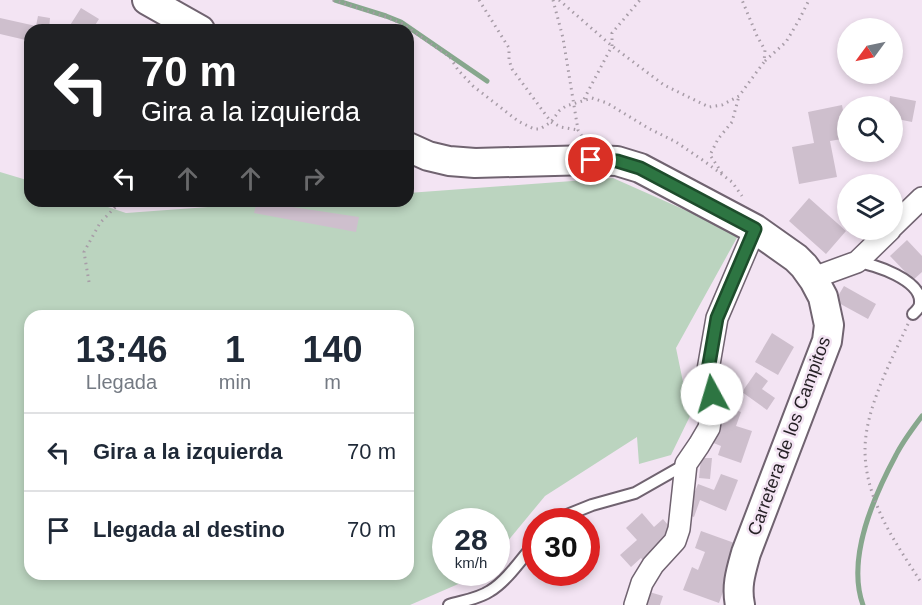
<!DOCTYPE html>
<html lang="es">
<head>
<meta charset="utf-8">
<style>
	body { margin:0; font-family:Helvetica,sans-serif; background:#f6f6f7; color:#1f2937; height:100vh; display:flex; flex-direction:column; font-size:22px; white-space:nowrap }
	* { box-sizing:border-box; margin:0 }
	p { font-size:20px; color:#747a83 }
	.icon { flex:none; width:33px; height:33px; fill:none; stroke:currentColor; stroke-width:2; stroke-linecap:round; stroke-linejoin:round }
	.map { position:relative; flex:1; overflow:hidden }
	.panel { position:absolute; left:24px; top:310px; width:390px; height:270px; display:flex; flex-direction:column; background:#fff; border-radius:18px; box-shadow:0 3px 9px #0003 }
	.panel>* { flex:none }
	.top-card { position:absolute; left:24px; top:24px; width:390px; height:183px; border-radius:18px; box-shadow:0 3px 9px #0003; background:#202124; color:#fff; overflow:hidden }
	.needle { width:39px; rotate:237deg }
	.fabs { position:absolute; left:837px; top:18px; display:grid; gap:12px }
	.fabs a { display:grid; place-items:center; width:66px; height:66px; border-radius:50%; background:#fff; box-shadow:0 3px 9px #0003; font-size:30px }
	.speed { position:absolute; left:432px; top:508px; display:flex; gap:12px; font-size:30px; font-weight:700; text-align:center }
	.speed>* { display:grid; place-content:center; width:78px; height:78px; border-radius:50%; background:#fff; box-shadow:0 3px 9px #0003; line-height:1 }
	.speed small { font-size:15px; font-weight:400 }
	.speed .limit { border:9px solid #d22; background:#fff; color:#111 }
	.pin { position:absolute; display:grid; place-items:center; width:51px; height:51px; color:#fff; margin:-26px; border:3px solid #fff; border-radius:50%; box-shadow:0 2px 6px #0007 }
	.me { position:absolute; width:66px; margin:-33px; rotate:354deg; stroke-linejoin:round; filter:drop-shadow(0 0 4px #0008) }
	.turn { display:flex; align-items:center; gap:21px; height:126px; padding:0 18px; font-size:27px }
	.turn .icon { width:78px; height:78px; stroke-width:2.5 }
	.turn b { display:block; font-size:42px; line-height:51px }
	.lanes { display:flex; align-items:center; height:57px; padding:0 18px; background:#0003; justify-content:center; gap:30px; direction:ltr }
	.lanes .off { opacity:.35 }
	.eta { display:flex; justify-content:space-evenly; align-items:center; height:102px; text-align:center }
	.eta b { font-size:36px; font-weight:700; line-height:42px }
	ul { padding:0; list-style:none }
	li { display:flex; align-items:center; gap:18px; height:78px; padding:0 18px; border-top:2px solid #e0e1e3 }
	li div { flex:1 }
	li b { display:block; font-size:22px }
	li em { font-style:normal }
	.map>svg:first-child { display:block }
	.green { fill:#bbd4bf; fill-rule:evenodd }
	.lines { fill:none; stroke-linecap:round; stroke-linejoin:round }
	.stream { stroke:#87a78d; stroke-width:5 }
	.building { fill:#cebfcd }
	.service-casing { stroke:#706370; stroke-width:14 }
	.minor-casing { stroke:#706370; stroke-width:24 }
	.secondary-casing { stroke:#706370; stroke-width:32 }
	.path { stroke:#a79ca7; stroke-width:3; stroke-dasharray:1.5 4.5; stroke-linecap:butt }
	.service { stroke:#fff; stroke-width:10 }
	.minor { stroke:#fff; stroke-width:21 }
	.secondary { stroke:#fff; stroke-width:28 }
	.route-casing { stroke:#1d4c2b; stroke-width:15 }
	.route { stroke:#2d7542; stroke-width:10 }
	.labels { text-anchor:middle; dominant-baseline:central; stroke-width:5; stroke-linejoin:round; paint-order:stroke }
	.street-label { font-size:18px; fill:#241f24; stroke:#f3e4f3 }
</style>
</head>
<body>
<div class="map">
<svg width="922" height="605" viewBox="0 0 922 605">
	<rect width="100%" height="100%" fill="#f3e4f3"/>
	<path class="green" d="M0,172l30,9v20h60l36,12 163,-12h119v-8l205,-15 126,56 -63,114 14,68 -19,39 -32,9 -2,-27 -92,59 -48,58 -1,-32h-50v51h35l-2,2 -69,30h-410zM30,316h378v258h-378z"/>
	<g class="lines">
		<path class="stream" d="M335,0l51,16 15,6 86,59
			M863,605c-17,-47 11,-109 33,-150 7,-14 17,-27 26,-39"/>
	</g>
	<path class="building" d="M81,8l18,11 -7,11h-25z
		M38,16l12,2 -1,12h-19v11l-30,-7v-16l36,8z
		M890,96l26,5 -4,21 -20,-4v-12h-3z
		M842,105l6,33 -18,3 7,36 -38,7 -7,-37 22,-4 -6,-31z
		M809,198l37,33 -20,23 -37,-33z
		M257,201h10l-1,2 93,14 -3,15 -102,-19z
		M907,240l15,16v16l-9,8 -23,-24z
		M844,286l32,18 -8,15 -33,-18z
		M772,333l22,14 -16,28 -23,-13z
		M756,372l12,9 -6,8 13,9 -8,12 -25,-18z
		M723,406l18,6 -5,14 16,5 -11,32 -23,-8 3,-9 -10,-4z
		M701,458h11l-2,21 -11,-1z
		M721,474l17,6 -12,31 -26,-11 -6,17 -8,-3 12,-30 16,6z
		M642,513l12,14 9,-8 10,12 -26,34 -6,-7 -10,9 -11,-12 17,-15 -11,-12z
		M701,531l39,14 -21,58 -36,-13 9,-23 6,3 7,-18 -10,-4z
		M646,591l17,5 -3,9h-18z"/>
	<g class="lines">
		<defs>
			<path id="service" d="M857,262c17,2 65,18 63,41 0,5 -4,8 -7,11
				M556,522l11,-7 25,-10 43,-12 51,-29
				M449,605c13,-4 29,-6 41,-14 17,-10 32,-33 46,-49"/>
			<path id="minor" d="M892,227l30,-29
				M814,280l10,-6 33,-12 33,-32
				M635,605l7,-22 11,-18 22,-24 4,-12 7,-65 13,-19 10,-17 3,-19v-15l-4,-24 9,-52 38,-89"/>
			<path id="secondary" d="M147,0l53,30
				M408,147l20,9 21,5 26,2 116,-3 26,1 23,7 115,61 41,29 8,8 10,14 9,17 6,28 -2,16 -81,212c-5,18 -10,33 -6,52"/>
		</defs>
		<use href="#service" class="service-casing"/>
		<use href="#minor" class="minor-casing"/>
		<use href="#secondary" class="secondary-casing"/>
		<path class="path" d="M333,0l53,17 15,6 49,34 8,13 15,16 45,35 16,8h6l11,-7 8,-11 7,-5 26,-8 15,5 41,25 28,14 28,19 28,21 10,14
			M479,0l30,48v12l3,9 39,53 10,5 17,3
			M553,0l10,38 15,92 5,8
			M559,0l53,46 52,39 45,22 13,-2 17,-9 25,-34 1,-12 -8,-14 -15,-36
			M765,61l21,-19 13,-22 10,-20
			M584,99l28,-53v-13l28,-33
			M722,173l-12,-18 8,-16 14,-17 7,-26
			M89,282l-5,-30 16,-29 21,-22
			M908,324c-17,37 -43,85 -43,126 0,20 5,40 13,58 11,27 29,52 44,76"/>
		<use href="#service" class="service"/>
		<use href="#minor" class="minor"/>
		<use href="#secondary" class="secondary"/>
	</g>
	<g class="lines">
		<defs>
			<path id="route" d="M591,160l26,1 23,7 115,61 -38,89 -9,52 4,24"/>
		</defs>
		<use href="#route" class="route-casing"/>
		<use href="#route" class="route"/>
	</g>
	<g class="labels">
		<g class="street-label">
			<text transform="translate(789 436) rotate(-70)">Carretera de los Campitos</text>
		</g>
	</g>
</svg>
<div class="fabs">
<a><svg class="needle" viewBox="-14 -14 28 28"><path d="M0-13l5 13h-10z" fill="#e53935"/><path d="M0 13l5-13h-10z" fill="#747a83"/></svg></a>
<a><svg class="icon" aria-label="search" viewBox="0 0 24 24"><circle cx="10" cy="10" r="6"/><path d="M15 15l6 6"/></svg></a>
<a><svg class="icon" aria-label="layers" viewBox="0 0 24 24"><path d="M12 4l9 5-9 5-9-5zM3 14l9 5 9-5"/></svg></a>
</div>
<div class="speed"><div>28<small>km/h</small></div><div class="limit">30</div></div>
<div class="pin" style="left:591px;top:160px;background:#d93025"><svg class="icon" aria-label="arrive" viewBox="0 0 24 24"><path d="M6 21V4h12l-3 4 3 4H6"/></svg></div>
<svg class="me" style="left:712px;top:394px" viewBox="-20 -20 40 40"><circle r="19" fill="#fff"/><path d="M0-13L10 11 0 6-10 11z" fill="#2d7542"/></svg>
<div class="top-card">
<div class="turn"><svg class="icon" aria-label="left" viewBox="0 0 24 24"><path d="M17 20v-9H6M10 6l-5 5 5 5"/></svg><div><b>70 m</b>Gira a la izquierda</div></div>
<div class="lanes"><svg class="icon" aria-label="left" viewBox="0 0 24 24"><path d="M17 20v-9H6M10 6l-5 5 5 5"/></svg><svg class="icon off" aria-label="ahead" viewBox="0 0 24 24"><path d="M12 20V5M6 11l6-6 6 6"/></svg><svg class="icon off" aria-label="ahead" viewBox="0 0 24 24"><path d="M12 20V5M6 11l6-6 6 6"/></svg><svg class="icon off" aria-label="right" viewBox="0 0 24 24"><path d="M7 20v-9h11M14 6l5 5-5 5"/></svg></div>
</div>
<section class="panel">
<div class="eta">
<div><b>13:46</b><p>Llegada</p></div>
<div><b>1</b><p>min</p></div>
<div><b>140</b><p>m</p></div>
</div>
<ul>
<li><svg class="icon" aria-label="left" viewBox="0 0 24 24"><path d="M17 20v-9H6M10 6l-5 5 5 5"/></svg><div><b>Gira a la izquierda</b></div><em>70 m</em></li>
<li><svg class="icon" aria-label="arrive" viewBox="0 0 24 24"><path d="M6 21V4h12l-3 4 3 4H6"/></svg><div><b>Llegada al destino</b></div><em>70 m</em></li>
</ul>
</section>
</div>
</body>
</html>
